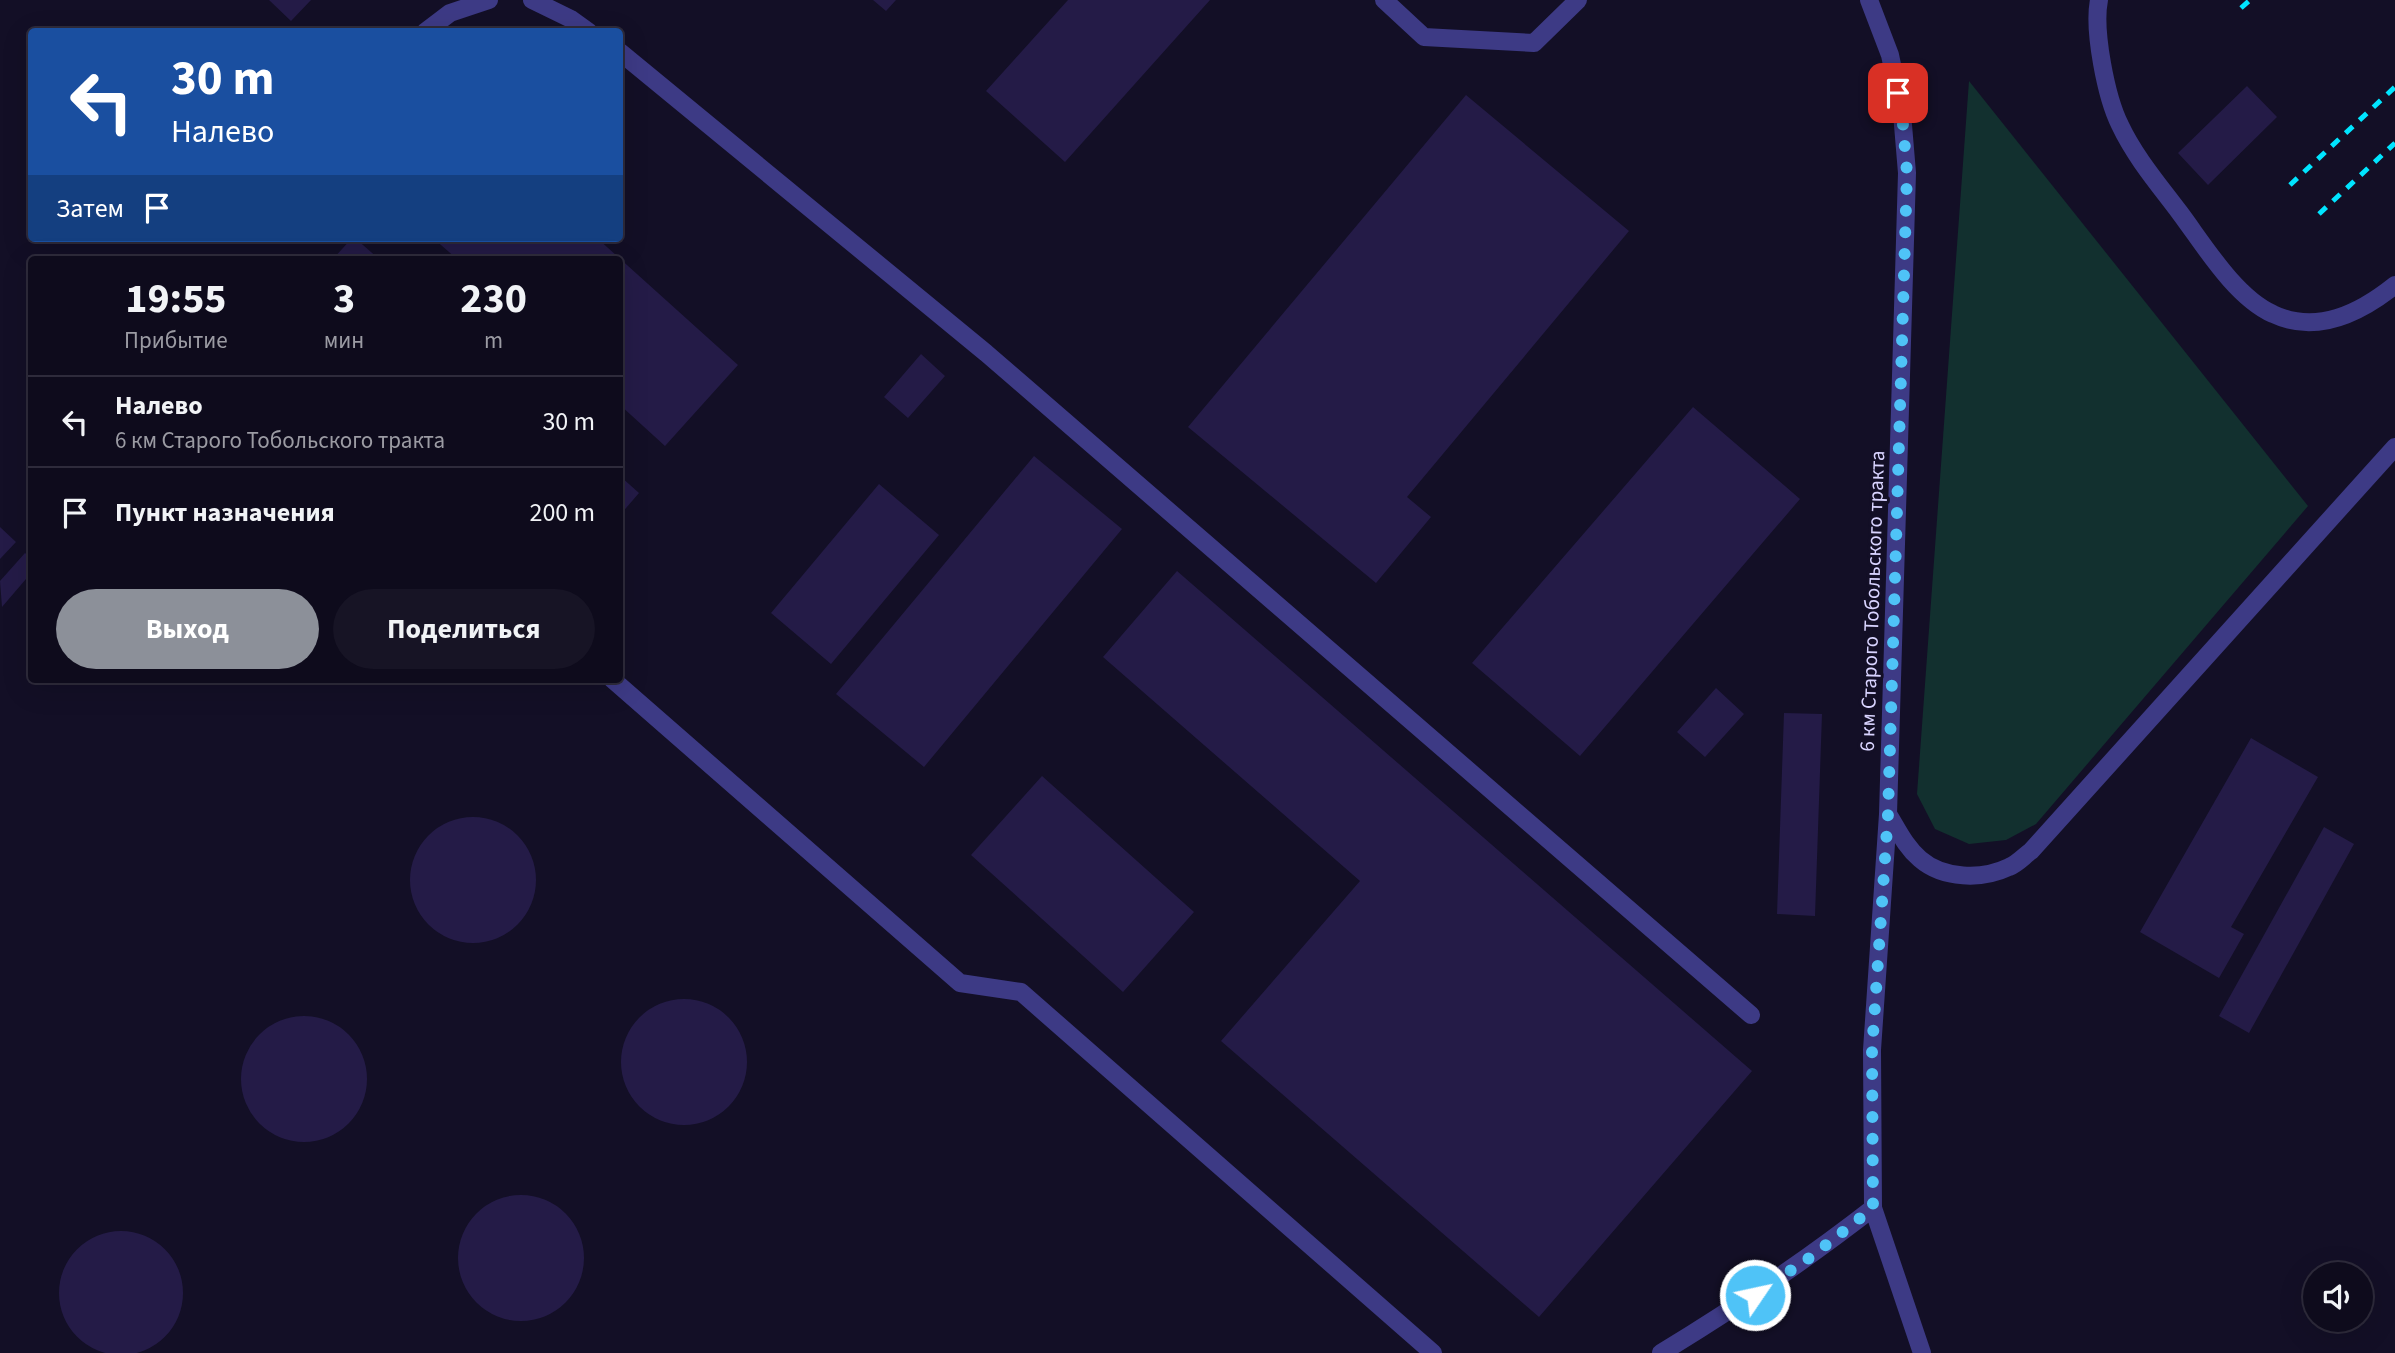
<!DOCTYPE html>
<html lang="ru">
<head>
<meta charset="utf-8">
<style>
	body { margin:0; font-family:"Source Sans 3",sans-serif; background:#171425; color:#f1f3f6; height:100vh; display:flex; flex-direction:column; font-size:26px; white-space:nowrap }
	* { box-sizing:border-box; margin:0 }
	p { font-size:23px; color:#9b9ba3 }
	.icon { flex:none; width:38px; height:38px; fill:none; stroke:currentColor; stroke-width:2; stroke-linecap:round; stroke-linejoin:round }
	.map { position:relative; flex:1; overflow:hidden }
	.side { position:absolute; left:28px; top:256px; width:595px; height:427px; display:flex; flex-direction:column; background:#0e0b1c; border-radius:7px; box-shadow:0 7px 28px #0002,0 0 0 2px #2e2b3b }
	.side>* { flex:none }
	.top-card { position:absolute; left:28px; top:28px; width:595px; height:214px; border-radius:7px; box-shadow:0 7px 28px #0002,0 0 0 2px #2e2b3b; background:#1a4fa0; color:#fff; overflow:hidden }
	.tools { position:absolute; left:2303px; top:1262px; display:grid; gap:14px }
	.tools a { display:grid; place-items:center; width:70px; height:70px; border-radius:50%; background:#0e0b1c; box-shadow:0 7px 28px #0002,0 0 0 2px #2e2b3b; font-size:35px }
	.pin { position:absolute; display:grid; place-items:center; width:60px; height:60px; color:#fff; margin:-30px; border-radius:14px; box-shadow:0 4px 10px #0006 }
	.me { position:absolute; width:77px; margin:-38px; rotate:56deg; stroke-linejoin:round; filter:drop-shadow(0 0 5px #0008) }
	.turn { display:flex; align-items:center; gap:24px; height:147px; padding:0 28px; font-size:32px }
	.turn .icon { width:91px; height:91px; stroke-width:2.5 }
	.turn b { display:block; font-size:49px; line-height:60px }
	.then { display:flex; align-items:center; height:66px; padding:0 28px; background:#0003; gap:14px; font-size:26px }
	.eta { display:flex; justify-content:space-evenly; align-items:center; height:119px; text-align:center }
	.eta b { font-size:42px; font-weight:700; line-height:49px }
	.primary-button { display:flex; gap:14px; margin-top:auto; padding:14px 28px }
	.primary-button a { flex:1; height:80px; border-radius:42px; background:#8c9099; color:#fff; font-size:28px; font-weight:700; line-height:80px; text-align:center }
	.primary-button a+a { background:#171425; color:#f1f3f6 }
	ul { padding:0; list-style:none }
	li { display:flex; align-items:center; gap:21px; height:91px; padding:0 28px; border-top:2px solid #2e2b3b }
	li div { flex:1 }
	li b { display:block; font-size:26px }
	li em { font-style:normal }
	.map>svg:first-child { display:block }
	.green { fill:#12302f }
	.building { fill:#241b47 }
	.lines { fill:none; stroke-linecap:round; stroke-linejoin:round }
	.minor { stroke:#3d3a85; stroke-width:18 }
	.rail { stroke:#00e5ff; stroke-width:5; stroke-dasharray:10 9; stroke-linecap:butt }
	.route { stroke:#4fc3f7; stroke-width:12; stroke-dasharray:0 21.6 }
	.labels { text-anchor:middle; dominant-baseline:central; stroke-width:6; stroke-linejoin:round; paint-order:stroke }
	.street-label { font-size:21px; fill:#d9d4ff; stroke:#130f26 }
</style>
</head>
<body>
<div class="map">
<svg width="2395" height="1353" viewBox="0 0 2395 1353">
	<rect width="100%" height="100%" fill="#130f26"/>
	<path class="green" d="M1969,81l339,425 -272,318 -30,16 -37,4 -34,-15 -18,-35z"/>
	<path class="building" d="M269,0h42l-20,21z
		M873,0h23l-10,11z
		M1068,0h142l-145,162 -79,-71z
		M2247,86l30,31 -69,68 -30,-32z
		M1466,95l163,136 -222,266 24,20 -55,66 -188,-156z
		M352,238h3l24,21h-46z
		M433,238h164l141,127 -73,81 -45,-41v-146h-163z
		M921,354l24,22 -37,42 -24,-21z
		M1693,407l107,92 -220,257 -108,-93z
		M1034,456l88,73 -198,238 -88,-73z
		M620,476l19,17 -19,22z
		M879,484l60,51 -108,129 -60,-51z
		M0,527l16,15 -16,17z
		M25,553l7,6v13l-30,35 -2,-26z
		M1177,571l575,500 -213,246 -318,-276 139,-160 -257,-224z
		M1716,688l28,26 -39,43 -28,-25z
		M1784,713l38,1 -7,202 -38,-2z
		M2251,738l67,39 -87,150 13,7 -25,44 -79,-46z
		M1042,776l152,136 -71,80 -152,-137z
		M410 880a63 63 0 1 1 126 0a63 63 0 1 1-126 0Z
		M2324,827l30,17 -105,189 -30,-17z
		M621 1062a63 63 0 1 1 126 0a63 63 0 1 1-126 0Z
		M241 1079a63 63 0 1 1 126 0a63 63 0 1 1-126 0Z
		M458 1258a63 63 0 1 1 126 0a63 63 0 1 1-126 0Z
		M59 1293a62 62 0 1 1 124 0a62 62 0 1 1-124 0Z"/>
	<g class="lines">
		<path class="minor" d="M532,0l39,19 18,13
			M1384,0l40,37 110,6 44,-43
			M1869,0l21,55 12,58 5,60 -19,641 -16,236 1,158 49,145
			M2099,0c-6,30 7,97 21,125 15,32 39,60 60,88 24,32 55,84 93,101 44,21 87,-1 122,-29
			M425,32l25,-19 39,-13
			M620,52l366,301 765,662
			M612,679l348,304 61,9 412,361
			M1888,814c10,16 17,32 32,45 23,20 62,21 89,8 8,-3 15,-11 22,-16l364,-404
			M1661,1353c74,-45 144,-92 212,-145"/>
		<path class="rail" d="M2241,8l9,-8
			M2290,185l105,-98
			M2319,214l76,-71"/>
	</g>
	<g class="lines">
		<path class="route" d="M1755,1295l57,-39 61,-48 -1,-158 16,-236 19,-641 -5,-60 -4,-20"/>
	</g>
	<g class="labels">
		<g class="street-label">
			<text transform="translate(1872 601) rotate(-88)">6 км Старого Тобольского тракта</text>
		</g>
	</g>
</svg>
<div class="tools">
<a><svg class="icon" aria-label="sound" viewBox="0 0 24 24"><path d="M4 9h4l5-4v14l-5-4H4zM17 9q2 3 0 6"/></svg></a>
</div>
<div class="pin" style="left:1898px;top:93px;background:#d93025"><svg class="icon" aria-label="arrive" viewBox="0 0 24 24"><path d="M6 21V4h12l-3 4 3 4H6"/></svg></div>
<svg class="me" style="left:1755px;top:1295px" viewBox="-20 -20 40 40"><circle r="17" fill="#4fc3f7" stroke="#fff" stroke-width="3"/><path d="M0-11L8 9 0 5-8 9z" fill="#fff"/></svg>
<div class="top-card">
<div class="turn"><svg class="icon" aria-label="left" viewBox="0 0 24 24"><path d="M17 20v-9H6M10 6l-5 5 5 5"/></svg><div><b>30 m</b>Налево</div></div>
<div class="then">Затем<svg class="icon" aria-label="arrive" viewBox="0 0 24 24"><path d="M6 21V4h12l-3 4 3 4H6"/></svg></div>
</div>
<section class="side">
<div class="eta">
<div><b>19:55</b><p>Прибытие</p></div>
<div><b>3</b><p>мин</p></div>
<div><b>230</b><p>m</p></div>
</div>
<ul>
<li><svg class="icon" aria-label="left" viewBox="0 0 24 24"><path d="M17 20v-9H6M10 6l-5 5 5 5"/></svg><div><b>Налево</b><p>6 км Старого Тобольского тракта</p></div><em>30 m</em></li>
<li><svg class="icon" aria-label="arrive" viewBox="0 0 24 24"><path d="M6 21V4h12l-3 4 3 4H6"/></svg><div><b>Пункт назначения</b></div><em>200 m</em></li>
</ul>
<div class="primary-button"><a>Выход</a><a>Поделиться</a></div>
</section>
</div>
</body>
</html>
